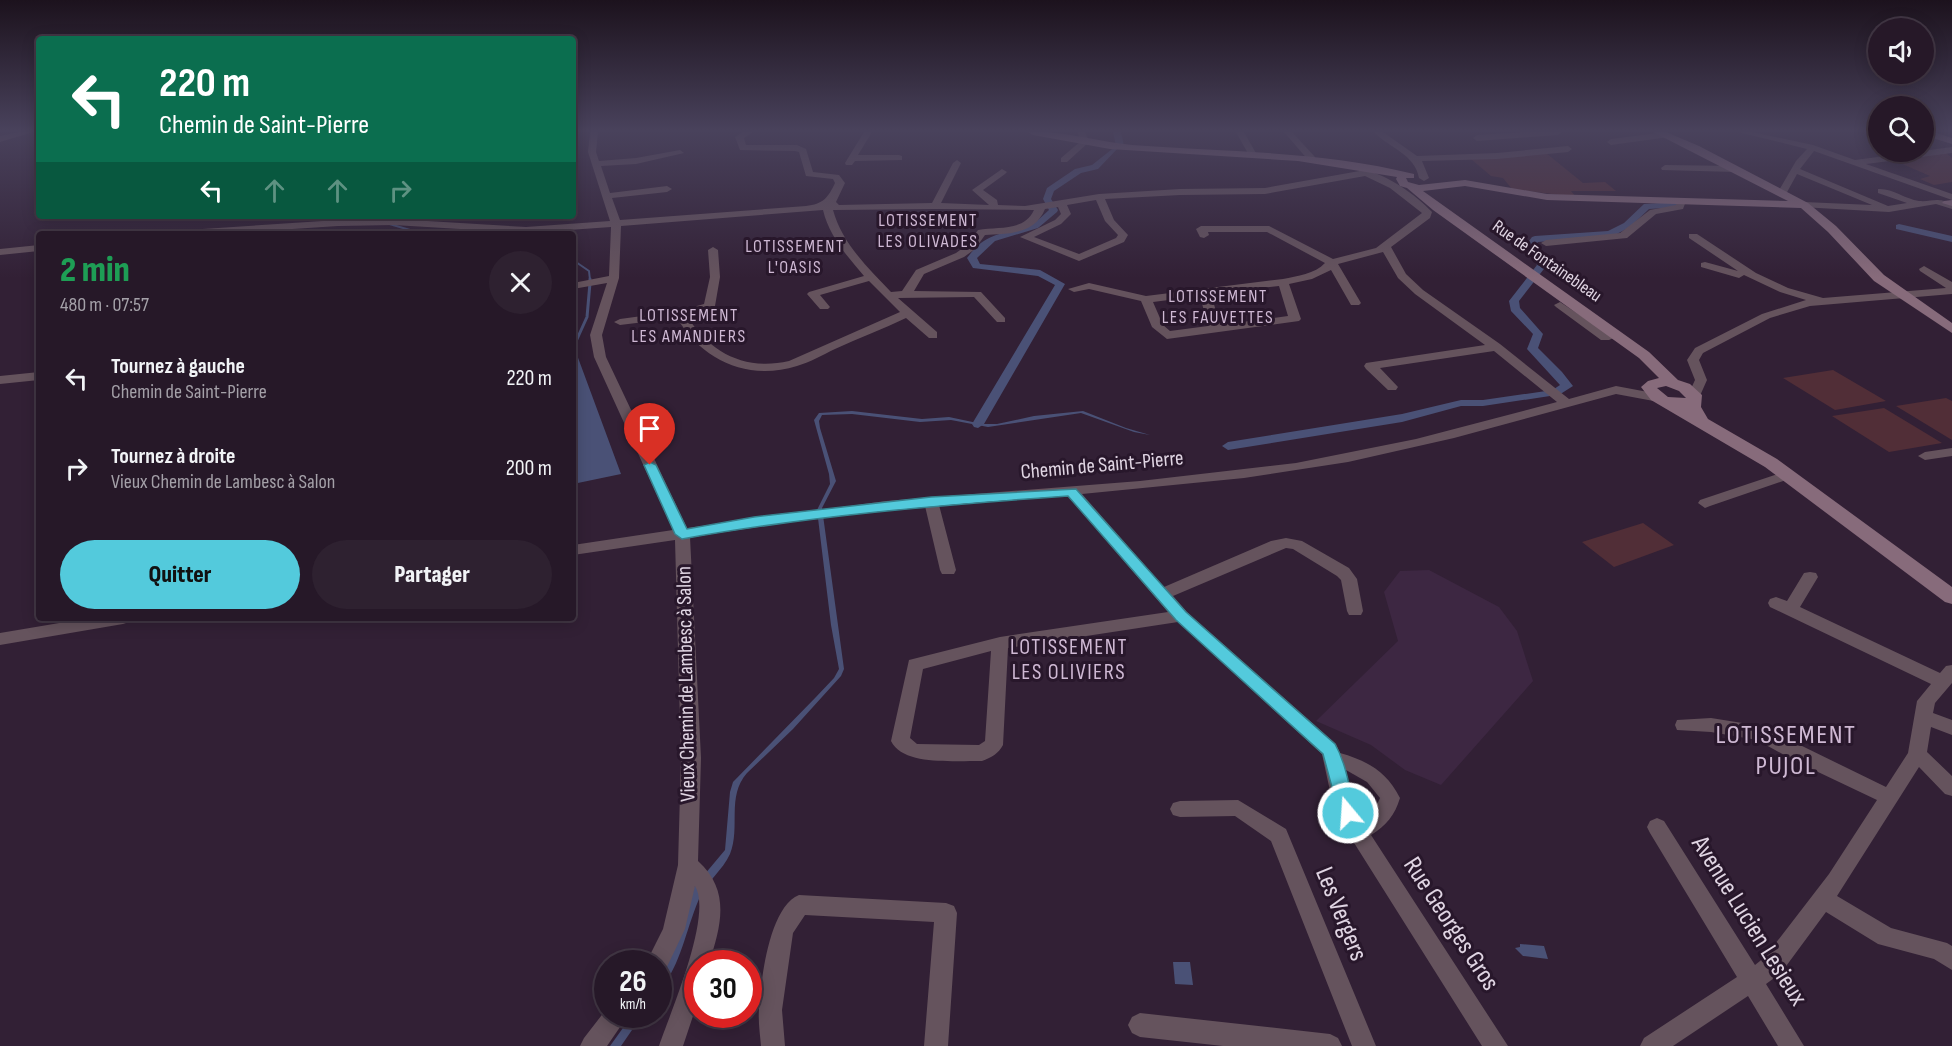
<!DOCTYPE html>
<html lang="fr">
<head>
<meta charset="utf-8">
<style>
	body { margin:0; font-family:"Sofia Sans Condensed",sans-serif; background:#2e2130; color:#f1f3f6; height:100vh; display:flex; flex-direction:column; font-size:22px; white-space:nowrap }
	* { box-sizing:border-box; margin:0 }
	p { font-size:20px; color:#a4a0a8 }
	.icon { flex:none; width:33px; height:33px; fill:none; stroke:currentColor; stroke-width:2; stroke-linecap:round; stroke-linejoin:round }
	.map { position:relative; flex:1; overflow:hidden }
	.details { position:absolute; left:36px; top:231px; width:540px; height:390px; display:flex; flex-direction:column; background:#261828; border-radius:6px; box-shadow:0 3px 15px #0003,0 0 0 2px #423745 }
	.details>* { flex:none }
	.top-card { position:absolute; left:36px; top:36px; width:540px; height:183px; border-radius:6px; box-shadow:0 3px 15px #0003,0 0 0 2px #423745; background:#0b6e4f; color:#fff; overflow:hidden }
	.fabs { position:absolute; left:1868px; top:18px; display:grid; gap:12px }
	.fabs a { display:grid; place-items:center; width:66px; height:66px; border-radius:50%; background:#261828; box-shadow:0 3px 15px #0003,0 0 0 2px #423745; font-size:30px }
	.speed { position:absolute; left:594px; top:950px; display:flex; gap:12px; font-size:30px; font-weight:700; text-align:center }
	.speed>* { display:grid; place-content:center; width:78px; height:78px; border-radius:50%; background:#261828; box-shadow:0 3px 15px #0003,0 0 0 2px #423745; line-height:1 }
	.speed small { font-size:15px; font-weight:400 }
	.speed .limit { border:9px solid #d22; background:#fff; color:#111 }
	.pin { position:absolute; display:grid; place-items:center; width:51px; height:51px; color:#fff; margin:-62px -26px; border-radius:50% 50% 50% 0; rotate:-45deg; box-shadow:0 0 6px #0007 }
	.pin .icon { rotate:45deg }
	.me { position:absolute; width:66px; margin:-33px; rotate:342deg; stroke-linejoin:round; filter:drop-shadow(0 0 4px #0008) }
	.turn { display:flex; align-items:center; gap:21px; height:126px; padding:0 24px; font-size:27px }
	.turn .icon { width:78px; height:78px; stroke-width:2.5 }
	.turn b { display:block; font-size:42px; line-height:51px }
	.lanes { display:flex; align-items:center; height:57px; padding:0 24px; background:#0003; justify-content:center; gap:30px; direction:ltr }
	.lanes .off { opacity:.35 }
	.round { display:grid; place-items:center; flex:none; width:63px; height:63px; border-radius:32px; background:#2e2130 }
	.head { display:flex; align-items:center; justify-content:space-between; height:102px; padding:0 24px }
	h1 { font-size:36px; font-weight:800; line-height:45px; color:#1e9e55 }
	.primary-button { display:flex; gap:12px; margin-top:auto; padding:12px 24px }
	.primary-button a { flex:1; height:69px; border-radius:36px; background:#53cadc; color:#111; font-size:24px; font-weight:800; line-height:69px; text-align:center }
	.primary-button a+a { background:#2e2130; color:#f1f3f6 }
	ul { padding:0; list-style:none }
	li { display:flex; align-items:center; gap:18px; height:90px; padding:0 24px }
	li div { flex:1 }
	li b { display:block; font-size:22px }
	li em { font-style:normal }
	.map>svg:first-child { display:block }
	.built { fill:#3d2742 }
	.green { fill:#512e37 }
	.water { fill:#4a5176 }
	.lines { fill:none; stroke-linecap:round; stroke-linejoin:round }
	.stream-far1 { stroke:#4a5176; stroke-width:2 }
	.stream { stroke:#4a5176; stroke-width:3 }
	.canal { fill:#4a5176; fill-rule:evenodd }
	.street { fill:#65535d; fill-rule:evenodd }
	.secondary { fill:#876b7b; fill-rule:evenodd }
	.route { fill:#53cadc; stroke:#36838f; stroke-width:1.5 }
	.labels { text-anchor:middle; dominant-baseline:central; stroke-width:6; stroke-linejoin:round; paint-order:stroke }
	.far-neighbourhood-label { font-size:18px; letter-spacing:1.5px; fill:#cfb9d4; stroke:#28172b }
	.far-street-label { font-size:18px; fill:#e0d5e3; stroke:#28172b }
	.street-label { font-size:21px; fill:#e0d5e3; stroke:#28172b }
	.neighbourhood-label { font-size:22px; letter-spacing:1.5px; fill:#cfb9d4; stroke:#28172b }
	.near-street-label { font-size:26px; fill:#e0d5e3; stroke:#28172b }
	.near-neighbourhood-label { font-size:27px; letter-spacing:1.5px; fill:#cfb9d4; stroke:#28172b }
</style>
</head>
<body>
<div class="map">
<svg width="1952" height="1046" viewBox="0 0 1952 1046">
	<rect width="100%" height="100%" fill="#322035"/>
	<path class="built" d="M1429,570l70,37 18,24 16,50 -92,104 -36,-15 -34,-25 -55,-24 82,-80 -14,-49 16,-21z"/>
	<path class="green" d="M1945,152l7,6v24l-18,3 -14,-6 10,-3 -39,-17z
		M1546,153l37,30 22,-1 11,9h-45l5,6 -64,-8 -9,-11 -12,-2 -20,-17z
		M1833,370l53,31 -51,9 -52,-32z
		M1946,398l6,3v39l-56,-34z
		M1884,408l58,35 -53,9 -57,-36z
		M1643,523l31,22 -60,22 -32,-25z"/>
	<path class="water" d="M573,355h4l44,119 -48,10z
		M852,411l70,8 27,-2 33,7h15l37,-8 49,-5 43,17 24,7 -16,-3 -53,-19 -93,14 -37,-7 -31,2 -68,-8 -30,1 -3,6 1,7 16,53 -14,27 22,161 -3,7 -48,53 -46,44c-21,24 -6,54 -17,81 -7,16 -24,28 -31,45 -15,36 -16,60 -40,94v-11l24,-53 11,-42 31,-37 5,-58 3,-10 83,-85 18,-19 5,-9 -8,-44 -14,-115 13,-26 -1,-10 -15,-54 5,-7z
		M1520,944l24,2 4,13 -25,-3 -8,-8 5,-1z
		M1173,962h17l3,23 -18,-1z
		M633,1014h10l-22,32h-11z"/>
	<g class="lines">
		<path class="stream-far1" d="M372,216l10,5
			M386,223l24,7 90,4
			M573,260l16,11 1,9"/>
		<path class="stream" d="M590,279v2
			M573,348l14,-31 3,-34"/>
		<path class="canal" d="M1113,132h8l3,14 -5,1 -21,22 -17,4 -27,18 -3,8 7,11 -1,2 -19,16 -43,13 -18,17 3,6 60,6 25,14 -81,140 -6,4 -4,-1 -2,-3 83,-139 -17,-9 -65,-8 -6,-10c22,-29 35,-21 63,-33 8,-4 13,-10 19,-15l-6,-11 4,-11 28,-19 17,-4 24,-19z
			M1675,202l3,1v4l-29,2 -19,18 -17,9 -75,6 -2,3 11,20 -28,36 1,7 23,26 -5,14 24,24 11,14 -11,7h-8v-4l6,-4 -33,-36 6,-15 -22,-23 -2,-10 28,-36 -11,-20 6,-8 3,-1 73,-5 16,-8 20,-19z
			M1899,224l53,12v6l-56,-13v-4z
			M1546,391l4,1v4l-67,10h-22l-59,16 -174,28 -6,-4 6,-4 174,-28 59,-14h22z"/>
		<path class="street" d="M19,132h14l-33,10v-6z
			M590,132h8l-2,20 3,9 37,-3 44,-8 4,3 -48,11 -35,2 9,27 57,-7 5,3 -5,3 -55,6 8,22 186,-14c17,-2 22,-8 29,-23l-2,-4 -27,-3 -7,-24 -4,-1 -55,-1 -5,-13 8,-5h10l-9,6 2,7h51l9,4 7,23 26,3 6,8 -9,19 3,3 93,-2 21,-40 4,-3 4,3 -20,40 48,2 -17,-15 30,-21 5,3 -2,2 -22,16 14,10 1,5 27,1 74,-12 81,-5 85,-1 100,-18c24,6 50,24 67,42l-2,6 -39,29 15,27 17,16 77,54 69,55 47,-13 48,9 1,3 -6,4 -43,-8 -162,44 -106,24 -104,16 -162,16 82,93 107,-46 15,-3 16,3 47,27 8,11 6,32 -2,4h-12l-2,-4 -6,-31 -4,-4 -44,-27 -7,-1 -113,48 14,16 149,132 4,9c28,8 47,19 60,45 -5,17 -14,28 -29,37l137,211h-26l-131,-208 -21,-47 -8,-37 -144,-132 -170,26 -5,97c-4,8 -12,13 -21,16 -26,-1 -78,6 -91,-20l18,-81 91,-23 168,-25 -101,-117 -128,10 17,65 -2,4h-12l-2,-4 -15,-64 -84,9 -151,22 11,221 -3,103c33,30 23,65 11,102h-11v38l-15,45h-24c11,-33 54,-131 36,-160l-10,43 -20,42 -7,2v-10h-12l17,-34 15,-64 3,-107 -6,-218 -102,15v-10l100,-15 -79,-173 -4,-22 17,-52 -34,6v-6l36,-7 2,-49 -85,6 -132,-8 -56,1 -121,8h-50l5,-3 166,-11 56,-1 132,8 84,-6 -22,-69zM1365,176l25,12 32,25 -46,35 -43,11 -64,-33h-68l-5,3 4,8 4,1 5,-3 -1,-3h59l58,31c-10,11 -28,13 -42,16l-137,17 -57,-13 -21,6 6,3 15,-3 52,12 11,26 15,12 132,-18 2,-2 -12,-35 23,-5 19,-9 20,35h8l2,-2 -23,-39 45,-12 15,26 17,16 70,51 -119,18 -2,3 2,3 22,21h8l2,-3 -18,-19 114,-17 63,51 -141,37 -120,24 -156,18 -254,20 -199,27 -81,-171 -4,-22 17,-57 2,-52 202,-16c6,26 24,46 41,66l-55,16 -2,2 13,15h8l2,-2 -10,-12 49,-14 31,31 -111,49c-44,10 -79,-8 -102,-45l28,-10 5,-29 -2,-27 -5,-3 -5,3 2,27 -6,27 -25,7 -59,8 -6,3 6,3 57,-7c26,43 71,63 120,48 14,-4 25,-11 38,-17 24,-11 48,-20 71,-31l23,20h8v-6l-39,-34 76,-1 23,25h8v-4l-24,-26 -67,-1 10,-17 40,-17 11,-8 10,-14c23,-1 50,-1 60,-26l13,-2 3,7 -6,6 -35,17 59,24 45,-19 4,-7 -14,-15 -9,-21 75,-4 85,-1zM1096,200l9,21 13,14 -2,3 -37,16 -45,-17 27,-13 10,-10 -4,-9zM935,209l99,1c-10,22 -36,16 -56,20l-11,15 -11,8 -40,17 -14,21 -11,1c-23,-24 -49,-49 -58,-82zM1279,286l9,30 -68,9 -9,-31zM1200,296l8,30 -38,5 -7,-6 -10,-23zM991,651l-6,90 -6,4 -62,-1 -7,-6 13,-69zM1346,770l21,12 13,16 -5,11 -13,10 -12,-28z
			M864,132h8l-14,23h41l3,1v4l-47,1 -3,4h-6l-1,-2z
			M1077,132h8l4,10 -22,20h-6v-4l20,-17z
			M1236,132h8l13,23 -1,2h-6z
			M1284,132h8l23,25v4h-6z
			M1374,132h9l34,24 80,-3 71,-7 4,3 -4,3 -71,7 -75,2 7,17 -5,3 -5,-3c-4,-24 -30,-30 -45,-46z
			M1527,132h35l-4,3 -81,6 -4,-3 4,-3z
			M1666,132l3,1v4l-58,8 -4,-3 4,-3z
			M1738,132h14l61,13 42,15 97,-13v6l-86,11 86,30v6l-138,-49 -14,18 88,37 19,-3 -29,-10v-4c14,-1 27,10 41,12 14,1 15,-4 33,2v6l-16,-5 -47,8 -88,-5v-4l3,-1 68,3 -75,-31 -11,20h-6l-2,-2 18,-31 11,-12z
			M1665,165l71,1 4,3 -4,3 -74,-2 -1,-2z
			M1681,198l5,3 -3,8 -27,5 -29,24 -81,8 -5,-3 5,-3 74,-7 30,-23 26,-5 2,-6z
			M1689,234h8l59,39 32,15 35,10 123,-10 -26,-17 -1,-2 5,-3 28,16v12l-142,12 -40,12 -67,35 -4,7 8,20 -8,18 -5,1 -6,-4 7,-15 -8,-20 8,-12 67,-34 44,-14 -26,-8 -36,-17 -5,3 -38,-11v-4l4,-1 33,9 -49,-33z
			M39,245v6l-39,4v-6z
			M1560,302l47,31 9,-3 6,4 -13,6h-8l-45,-33 -2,-2z
			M39,372v8l-39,4v-8z
			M1952,448v8l-27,4 -7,-4 7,-4z
			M1787,471l5,1 2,3 -2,3 -82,28 -5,2 -7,-5 2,-3z
			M1810,572l6,1 2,4 -18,30 140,66 6,-7 6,-1v18l-17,20 -2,10 19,7v15l-21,-8 -4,25 25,24v20l-7,-2 -26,-27 -82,129 54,32 56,15 5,3v24l-18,-11 -56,-15 -52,-32 -45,61 -15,11 38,62h-26l-30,-50 -75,50h-33l4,-8 93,-61 -87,-144 -3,-6 3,-6 7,-3 7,3 91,144 10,-8 64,-83 48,-74 -80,-38 -40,-22 -46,-8 -34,-2 -2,-5 2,-5 34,-2 50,8 125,61 22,-34 9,-52 14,-17 -161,-77 -2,-4 2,-4 6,-2 11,4 17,-28z
			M89,618h42l-2,4 -6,2 -123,21v-12z
			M1238,800l48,29 90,217h-24l-81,-205 -36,-25 -55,1 -7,-2 -3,-6 3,-6 7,-2z
			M799,895l147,8 8,3 3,7 -9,133h-24l10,-124 -129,-7 -12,18 -11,77 3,36h-24c-1,-12 -3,-25 -2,-37 2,-29 10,-102 40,-114z
			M608,1007v7h21l-22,32h-27l4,-8z
			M1140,1013l190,21 8,4 4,8h-119l-83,-9 -8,-4 -4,-8 4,-8z"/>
		<path class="secondary" d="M1028,132c34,-2 70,10 104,13 94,7 190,6 282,29v4h-8l2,4 11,3 46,-5 82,14 241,7 -135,-69h13l33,14 109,57 28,23 48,49 68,48v10l-78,-52 -46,-49 -27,-24 -254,-8 -82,-14 -42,5 226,161 29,28 12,4 12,11 -1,12 7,12 69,40 175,128v17l-7,-2 -180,-135 -114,-67 -10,-13 7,-6 11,-3 -20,-20 -206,-148 -26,-22 -7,-2 -4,-7 1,-2 -99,-16 -188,-12 -77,-14zM1666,386l13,5 7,7 -18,-1 -11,-9z
			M1923,132h11l18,6v6l-29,-9z
			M1952,200v6l-10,-3 2,-2z"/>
	</g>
	<linearGradient id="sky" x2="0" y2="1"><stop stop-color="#1c121d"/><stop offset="0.47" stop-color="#49425c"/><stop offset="1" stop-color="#49425c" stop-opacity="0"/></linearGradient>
	<rect width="1952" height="278" fill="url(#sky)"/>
	<path class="route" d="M650,462l6,3 31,64 67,-12 177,-20 145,-8 110,123 149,132c12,21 14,46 22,69l-2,6 -7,2 -6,-2 -3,-6 -16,-59 -147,-134 -108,-124c-129,9 -258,20 -386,43l-7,-5 -31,-69z"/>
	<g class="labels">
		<g class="far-neighbourhood-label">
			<text x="928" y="220">LOTISSEMENT<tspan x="928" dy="21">LES OLIVADES</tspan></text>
			<text x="795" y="246">LOTISSEMENT<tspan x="795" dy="21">L'OASIS</tspan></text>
			<text x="1218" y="296">LOTISSEMENT<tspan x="1218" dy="21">LES FAUVETTES</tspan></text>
			<text x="689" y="315">LOTISSEMENT<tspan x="689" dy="21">LES AMANDIERS</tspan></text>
		</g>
		<g class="far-street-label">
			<text transform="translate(1547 261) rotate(35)">Rue de Fontainebleau</text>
		</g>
		<g class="street-label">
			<text transform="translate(1102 465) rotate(-5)">Chemin de Saint-Pierre</text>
			<text transform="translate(686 684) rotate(-91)">Vieux Chemin de Lambesc à Salon</text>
		</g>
		<g class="neighbourhood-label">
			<text x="1069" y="647">LOTISSEMENT<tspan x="1069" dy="25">LES OLIVIERS</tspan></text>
		</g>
		<g class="near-street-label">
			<text transform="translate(1341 914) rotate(68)">Les Vergers</text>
			<text transform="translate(1749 921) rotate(58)">Avenue Lucien Lesieux</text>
			<text transform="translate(1451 924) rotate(57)">Rue Georges Gros</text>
		</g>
		<g class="near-neighbourhood-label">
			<text x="1786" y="735">LOTISSEMENT<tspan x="1786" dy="31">PUJOL</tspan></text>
		</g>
	</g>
</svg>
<div class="fabs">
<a><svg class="icon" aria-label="sound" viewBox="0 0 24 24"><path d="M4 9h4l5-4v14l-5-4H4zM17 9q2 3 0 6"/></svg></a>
<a><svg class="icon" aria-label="search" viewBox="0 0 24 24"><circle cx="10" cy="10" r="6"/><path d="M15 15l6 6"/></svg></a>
</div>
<div class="speed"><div>26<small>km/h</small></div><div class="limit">30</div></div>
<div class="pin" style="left:650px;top:465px;background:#d93025"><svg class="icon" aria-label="arrive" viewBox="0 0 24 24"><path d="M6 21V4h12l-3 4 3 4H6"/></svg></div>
<svg class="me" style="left:1348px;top:813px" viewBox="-20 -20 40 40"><circle r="17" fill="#53cadc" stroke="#fff" stroke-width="3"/><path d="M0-11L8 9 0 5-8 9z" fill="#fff"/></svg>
<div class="top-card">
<div class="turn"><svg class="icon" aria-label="left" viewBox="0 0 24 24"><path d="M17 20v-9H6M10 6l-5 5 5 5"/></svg><div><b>220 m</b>Chemin de Saint-Pierre</div></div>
<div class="lanes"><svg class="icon" aria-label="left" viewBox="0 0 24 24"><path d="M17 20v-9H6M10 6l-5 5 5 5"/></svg><svg class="icon off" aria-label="ahead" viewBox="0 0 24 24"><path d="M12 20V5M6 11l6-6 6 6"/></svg><svg class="icon off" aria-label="ahead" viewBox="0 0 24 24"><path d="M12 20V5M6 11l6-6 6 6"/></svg><svg class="icon off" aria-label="right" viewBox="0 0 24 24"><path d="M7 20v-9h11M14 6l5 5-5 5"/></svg></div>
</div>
<section class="details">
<div class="head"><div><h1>2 min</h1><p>480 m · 07:57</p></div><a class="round"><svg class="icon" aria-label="close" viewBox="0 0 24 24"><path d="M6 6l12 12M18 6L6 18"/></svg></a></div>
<ul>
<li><svg class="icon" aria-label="left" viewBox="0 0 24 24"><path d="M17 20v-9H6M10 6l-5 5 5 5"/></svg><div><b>Tournez à gauche</b><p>Chemin de Saint-Pierre</p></div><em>220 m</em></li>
<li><svg class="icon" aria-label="right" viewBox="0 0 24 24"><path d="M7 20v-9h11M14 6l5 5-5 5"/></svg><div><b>Tournez à droite</b><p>Vieux Chemin de Lambesc à Salon</p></div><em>200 m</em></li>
</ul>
<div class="primary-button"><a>Quitter</a><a>Partager</a></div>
</section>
</div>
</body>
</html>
